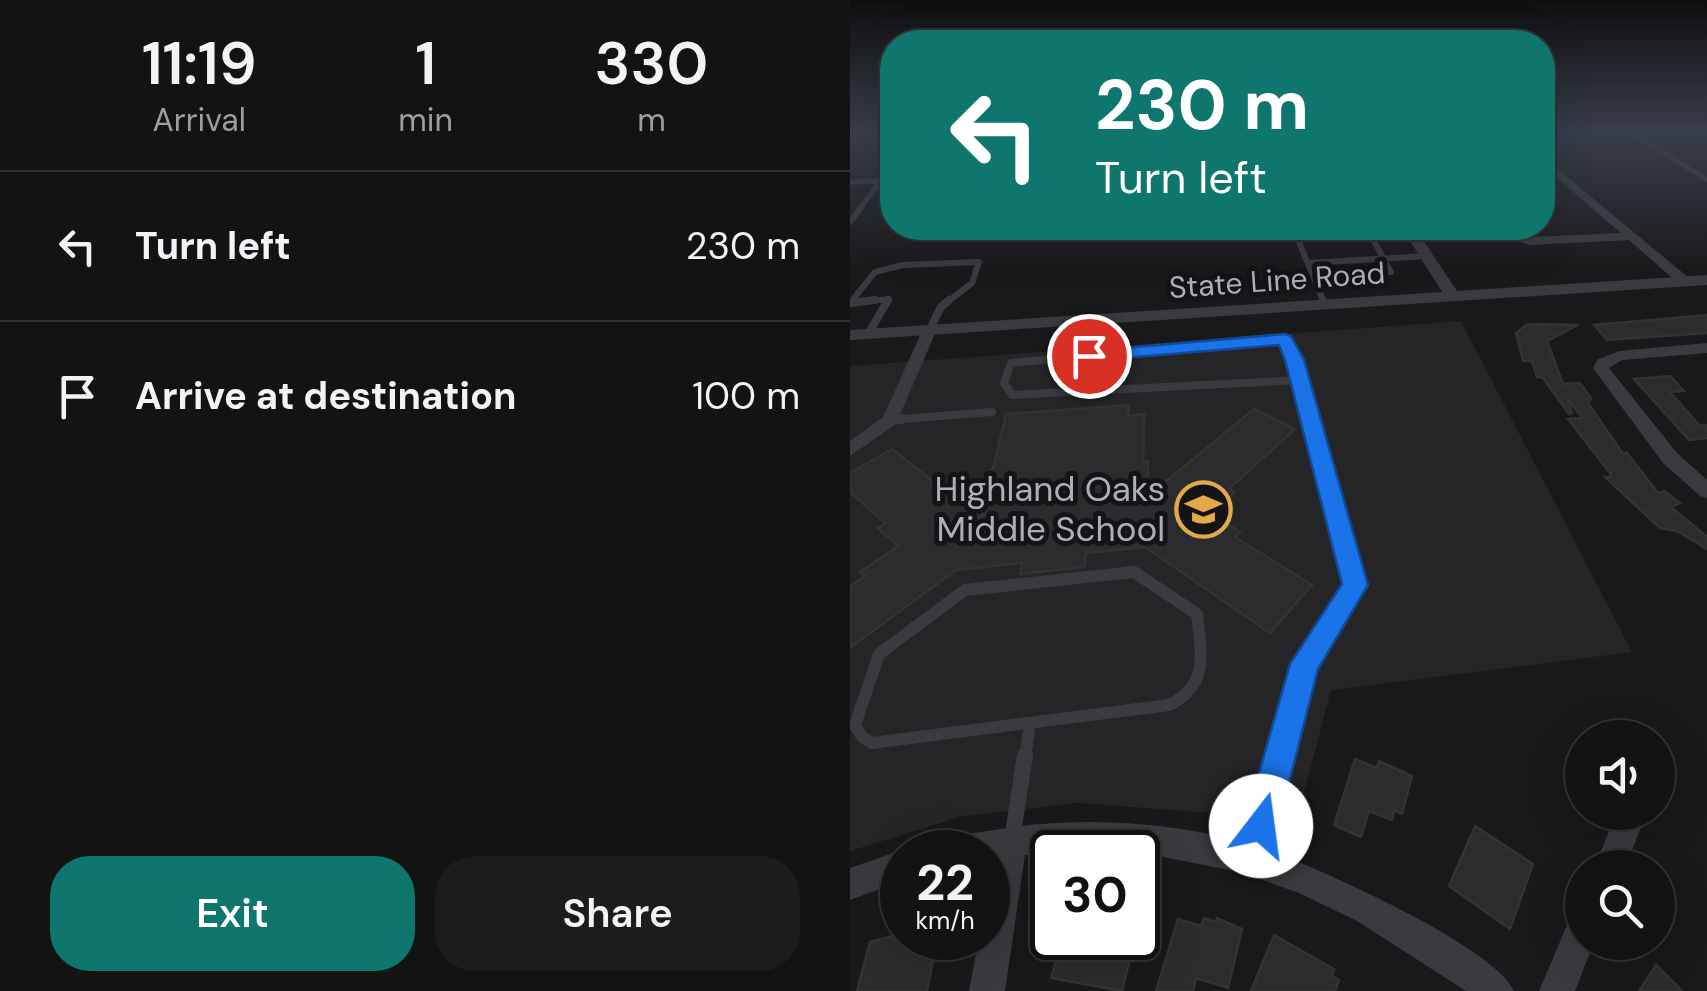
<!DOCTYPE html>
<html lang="en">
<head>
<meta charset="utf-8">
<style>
	body { margin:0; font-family:"DM Sans",sans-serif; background:#1c1c1d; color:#f1f3f6; height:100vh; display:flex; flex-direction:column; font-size:38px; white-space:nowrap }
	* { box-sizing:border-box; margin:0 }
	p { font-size:32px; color:#9d9ea0 }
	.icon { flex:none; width:55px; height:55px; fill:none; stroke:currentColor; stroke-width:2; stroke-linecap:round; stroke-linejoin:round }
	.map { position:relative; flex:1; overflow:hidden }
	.sheet { display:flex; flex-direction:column; background:#131314; width:850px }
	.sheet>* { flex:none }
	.guide { position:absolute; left:30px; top:30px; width:675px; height:210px; border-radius:40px; box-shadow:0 10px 40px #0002,0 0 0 2px #323234; background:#0f766e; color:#fff; overflow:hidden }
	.tools { position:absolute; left:715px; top:720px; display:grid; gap:20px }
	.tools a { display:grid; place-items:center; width:110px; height:110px; border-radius:50%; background:#131314; box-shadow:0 10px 40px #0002,0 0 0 2px #323234; font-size:50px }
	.speed { position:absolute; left:30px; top:830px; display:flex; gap:20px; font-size:50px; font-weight:700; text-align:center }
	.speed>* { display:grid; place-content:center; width:130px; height:130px; border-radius:50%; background:#131314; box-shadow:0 10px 40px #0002,0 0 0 2px #323234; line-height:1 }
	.speed small { font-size:25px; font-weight:400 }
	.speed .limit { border:5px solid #111; border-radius:15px; background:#fff; color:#111 }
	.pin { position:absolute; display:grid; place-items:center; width:85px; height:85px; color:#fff; margin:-42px; border:5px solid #fff; border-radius:50%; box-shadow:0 2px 10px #0007 }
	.me { position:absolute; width:110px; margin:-55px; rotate:15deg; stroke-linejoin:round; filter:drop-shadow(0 0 8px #0008) }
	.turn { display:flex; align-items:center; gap:35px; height:210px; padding:0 50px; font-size:45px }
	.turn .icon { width:130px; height:130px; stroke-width:2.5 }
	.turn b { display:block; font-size:70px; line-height:85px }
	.eta { display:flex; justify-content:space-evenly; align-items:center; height:170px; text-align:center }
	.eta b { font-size:60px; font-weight:600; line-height:70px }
	.button { display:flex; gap:20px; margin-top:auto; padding:20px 50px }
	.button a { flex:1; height:115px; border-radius:40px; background:#0f766e; color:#fff; font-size:40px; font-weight:600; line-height:115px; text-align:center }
	.button a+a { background:#1c1c1d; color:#f1f3f6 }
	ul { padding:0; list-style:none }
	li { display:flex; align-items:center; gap:30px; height:150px; padding:0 50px; border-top:2px solid #323234 }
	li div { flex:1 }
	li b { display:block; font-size:38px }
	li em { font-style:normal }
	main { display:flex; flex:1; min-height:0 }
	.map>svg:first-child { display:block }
	.built { fill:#252528 }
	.building { fill:#2c2c2f; stroke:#333336; stroke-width:2.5 }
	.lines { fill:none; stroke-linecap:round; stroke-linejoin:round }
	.service-far5 { stroke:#3a3b3f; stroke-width:5 }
	.service-far4 { stroke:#3a3b3f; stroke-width:6 }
	.service-far3 { stroke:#3a3b3f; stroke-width:8 }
	.service-far2 { stroke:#3a3b3f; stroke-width:10 }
	.service-far1 { stroke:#3a3b3f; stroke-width:12 }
	.service { stroke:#3a3b3f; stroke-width:16 }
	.minor { fill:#3a3b3f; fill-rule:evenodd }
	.tertiary { fill:#3a3b3f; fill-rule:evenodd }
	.route { fill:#1a73e8; stroke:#114b97; stroke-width:2.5 }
	.labels { text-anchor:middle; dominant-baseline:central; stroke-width:10; stroke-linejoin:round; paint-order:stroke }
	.far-street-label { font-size:30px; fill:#acb1b9; stroke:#141416 }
	.poi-label { font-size:35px; fill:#acb1b9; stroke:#141416; text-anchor:end }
</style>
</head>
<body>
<main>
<section class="sheet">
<div class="eta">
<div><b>11:19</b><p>Arrival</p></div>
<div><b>1</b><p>min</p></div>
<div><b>330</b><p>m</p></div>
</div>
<ul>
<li><svg class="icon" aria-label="left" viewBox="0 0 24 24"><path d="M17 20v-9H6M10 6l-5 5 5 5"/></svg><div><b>Turn left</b></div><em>230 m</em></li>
<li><svg class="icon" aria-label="arrive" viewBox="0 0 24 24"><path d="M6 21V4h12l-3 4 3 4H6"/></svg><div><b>Arrive at destination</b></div><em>100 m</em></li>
</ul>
<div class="button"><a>Exit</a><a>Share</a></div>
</section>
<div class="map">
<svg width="857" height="991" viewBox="0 0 857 991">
	<rect width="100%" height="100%" fill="#19191b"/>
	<path class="built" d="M611,321l171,331 -301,38 -32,122 -58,-22 -8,1 -4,11 -18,11 -133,-10 -115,13 -113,35v-485z"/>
	<path class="building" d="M857,315v18l-100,7 -13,-15z
		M685,324l43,1 -31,16 16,43 17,-1 11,15 -3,5 35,51 4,-1 31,40 6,-2 16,12 -9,4 36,30v12l-30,-18 -17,-3 -55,-51h6l-1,-4 -42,-54 14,-1 -15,-21 5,16 -3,1 -26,-36 -6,-1 -5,-16h-9l-7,-28 10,-8z
		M820,376l14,15 -14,1 30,34 7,-1v13l-18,2 -55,-61z
		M279,405l-1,11 16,-2 -1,48 5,-1v35l106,-87 41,20 -66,60 6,3 -24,22 29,18 -5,5 77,48 -42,48 -125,-86 -59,6 -1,14 -65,7 2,-11 -66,7 -106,78v-62l15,-10 -5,-4 38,-26 -20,-18 7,-5 -35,-31v-19l42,-24 89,70 25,-105z
		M505,759l22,9 2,-7 33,15 -10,38 -8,-4 -2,10 -23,-9 -8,26 -27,-12z
		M625,826l58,38 -23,65 -61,-43z
		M354,918l12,4 1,-4 25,11 -14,59 -32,-10 -3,13h-37l22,-72 23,7z
		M50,934l-1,4h13l-2,7 27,-4 -10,50h-70l13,-49z
		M424,935l60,34 -2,7 7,4 -4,11h-84z
		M213,938h72l-13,53 -71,-13z
		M806,965l26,26h-43z"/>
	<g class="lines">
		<path class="service-far5" d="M782,132l75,48
			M0,182l31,-1 -21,27"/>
		<path class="service-far4" d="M0,222l12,-16
			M458,263l119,-7
			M464,278l77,-6 -21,-38 -69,5 -2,3 25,61
			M0,303l25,-31 28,-7 76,-3 -7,21 -26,20
			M1,303l38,-4 -2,4"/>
		<path class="service-far3" d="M473,300l2,5
			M1,303l24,-3
			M80,329l11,-22 8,-7
			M18,334l20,-34
			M444,360l-9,-21 -274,24 -7,20 8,12 288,-15
			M40,420l102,-8"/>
		<path class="service-far2" d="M40,420l11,-1"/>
		<path class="service-far1" d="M284,572l63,42c4,39 13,71 -28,91l-297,38 -10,-6 -7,-12 24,-71 86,-64z
			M175,758l5,-35"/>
		<path class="service" d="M162,840l13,-85"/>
		<path class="minor" d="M692,156l147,122v6h-10l-50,-44 -100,5 -35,-14 -2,-3h15l24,9 90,-4 -79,-68z
			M80,325l7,4 -41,95 -46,32v-15l33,-24 40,-88z
			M857,343v10l-85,7 -13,8 68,85 30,27v18l-7,-2 -37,-33 -70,-95 4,-8 22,-9z
			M444,355l8,5 65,225 -51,83 -46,183c49,17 225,96 244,140h-48l-109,-70 -58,-28 -59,-21 -102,-20 -113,3 -20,136h-36l10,-53h9v-46l5,-32 -5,1v-9h-51l4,-11c17,-7 35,-8 53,-11 83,-14 165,-9 247,11l50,-177 53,-80 -58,-224z
			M767,812h30l-22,56h-31z
			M52,850l5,2h-5v29l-52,19v-32z
			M732,913v29h12l-19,49h-36l31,-73z"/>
		<path class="tertiary" d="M552,228h13l42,63 250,-16v10l-857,55v-10l592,-38z"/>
	</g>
	<linearGradient id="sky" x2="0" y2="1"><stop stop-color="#0e0e0f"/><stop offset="0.49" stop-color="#383e4a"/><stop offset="1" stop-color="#383e4a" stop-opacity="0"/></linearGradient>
	<rect width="857" height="271" fill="url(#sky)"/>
	<path class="route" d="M435,334l6,2 13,24 64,225 -50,84 -40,157 -5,13 -12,5 -12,-5 -5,-13 46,-162 52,-80 -57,-224 -6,-15 -190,16 -9,-5 9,-5z"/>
	<defs>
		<symbol id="school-ring" viewBox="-11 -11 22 22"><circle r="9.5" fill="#141416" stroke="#e2a849" stroke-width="1.5"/><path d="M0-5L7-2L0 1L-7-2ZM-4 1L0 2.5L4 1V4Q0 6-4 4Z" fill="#e2a849"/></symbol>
	</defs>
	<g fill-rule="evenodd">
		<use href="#school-ring" x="322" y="478" width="63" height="63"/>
	</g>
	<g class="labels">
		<g class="far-street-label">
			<text transform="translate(427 280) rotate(-4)">State Line Road</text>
		</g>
		<g class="poi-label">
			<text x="315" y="489">Highland Oaks<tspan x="315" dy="40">Middle School</tspan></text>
		</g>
	</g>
</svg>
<div class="tools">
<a><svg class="icon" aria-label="sound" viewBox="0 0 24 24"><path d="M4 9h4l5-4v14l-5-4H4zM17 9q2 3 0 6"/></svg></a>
<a><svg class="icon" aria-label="search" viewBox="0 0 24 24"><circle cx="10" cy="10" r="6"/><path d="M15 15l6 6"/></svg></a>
</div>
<div class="speed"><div>22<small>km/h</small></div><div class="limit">30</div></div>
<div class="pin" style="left:239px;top:356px;background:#d93025"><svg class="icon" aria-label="arrive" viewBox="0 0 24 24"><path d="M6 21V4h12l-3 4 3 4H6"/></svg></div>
<svg class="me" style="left:411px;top:826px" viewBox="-20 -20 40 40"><circle r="19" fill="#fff"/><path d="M0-13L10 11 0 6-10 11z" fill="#1a73e8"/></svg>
<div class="guide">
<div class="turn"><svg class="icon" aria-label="left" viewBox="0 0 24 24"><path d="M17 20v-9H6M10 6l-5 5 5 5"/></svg><div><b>230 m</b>Turn left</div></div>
</div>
</div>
</main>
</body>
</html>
